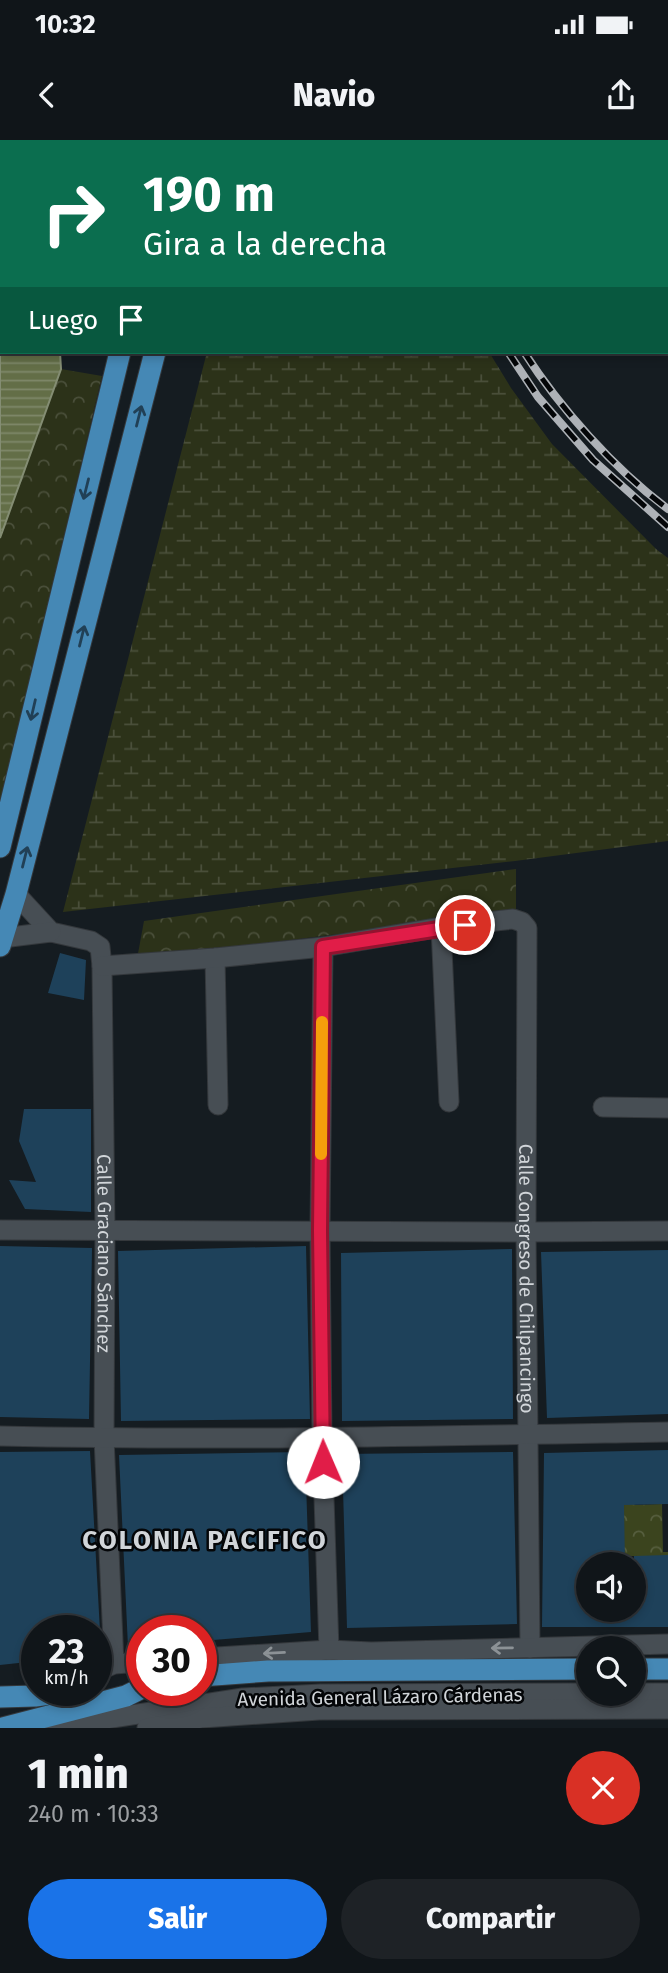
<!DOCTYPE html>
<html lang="es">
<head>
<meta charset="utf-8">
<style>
	body { margin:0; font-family:"Fira Sans",sans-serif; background:#1e2226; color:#f1f3f6; height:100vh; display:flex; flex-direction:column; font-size:26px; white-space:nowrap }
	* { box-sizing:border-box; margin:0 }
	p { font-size:23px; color:#9c9fa2 }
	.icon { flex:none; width:38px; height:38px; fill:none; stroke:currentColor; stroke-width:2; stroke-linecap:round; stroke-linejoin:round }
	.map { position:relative; height:1588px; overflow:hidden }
	.panel { display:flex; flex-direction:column; background:#101519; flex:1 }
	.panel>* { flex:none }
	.top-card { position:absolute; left:0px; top:0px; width:668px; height:214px; box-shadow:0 4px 10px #0003,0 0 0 2px #303438; background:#0b6e4f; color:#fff; overflow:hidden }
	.buttons { position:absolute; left:576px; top:1412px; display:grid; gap:14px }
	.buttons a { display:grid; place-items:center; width:70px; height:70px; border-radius:50%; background:#101519; box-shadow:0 4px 10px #0003,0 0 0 2px #303438; font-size:35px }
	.speed { position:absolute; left:21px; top:1475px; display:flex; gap:14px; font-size:35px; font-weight:700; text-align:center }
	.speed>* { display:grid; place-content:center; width:91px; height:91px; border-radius:50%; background:#101519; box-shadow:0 4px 10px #0003,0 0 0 2px #303438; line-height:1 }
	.speed small { font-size:18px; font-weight:400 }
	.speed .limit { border:10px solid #d22; background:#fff; color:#111 }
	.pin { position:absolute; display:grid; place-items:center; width:60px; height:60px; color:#fff; margin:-30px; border:4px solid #fff; border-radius:50%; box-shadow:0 2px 7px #0007 }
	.me { position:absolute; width:77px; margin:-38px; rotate:359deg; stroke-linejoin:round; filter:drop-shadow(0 0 5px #0008) }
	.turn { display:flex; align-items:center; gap:24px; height:147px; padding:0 28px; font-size:32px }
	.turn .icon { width:91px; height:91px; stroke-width:2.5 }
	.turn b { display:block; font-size:49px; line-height:60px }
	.then { display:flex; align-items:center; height:66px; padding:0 28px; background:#0003; gap:14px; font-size:26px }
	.round { display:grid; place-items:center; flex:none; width:74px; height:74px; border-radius:37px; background:#1e2226 }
	.head { display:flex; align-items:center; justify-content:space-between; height:119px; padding:0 28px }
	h1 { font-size:42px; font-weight:800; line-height:52px }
	.cta { display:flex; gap:14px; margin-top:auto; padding:14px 28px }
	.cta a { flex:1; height:80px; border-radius:42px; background:#1a73e8; color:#fff; font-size:28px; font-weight:800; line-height:80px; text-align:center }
	.cta a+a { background:#1e2226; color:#f1f3f6 }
	.status { display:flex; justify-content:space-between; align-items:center; height:49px; padding:0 35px; background:#101519; direction:ltr }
	.status svg { height:19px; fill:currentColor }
	header { display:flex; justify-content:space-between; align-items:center; height:91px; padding:0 28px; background:#101519; font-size:32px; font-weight:800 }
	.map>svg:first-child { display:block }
	.forest { fill:url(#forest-crowns) }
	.wetland { fill:url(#wetland-marsh) }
	.park { fill:url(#park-crowns) }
	.water { fill:url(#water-rules); stroke:#848d73; stroke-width:2 }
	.building { fill:#1e415a }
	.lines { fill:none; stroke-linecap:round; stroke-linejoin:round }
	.minor-casing { stroke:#34383c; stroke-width:21 }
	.major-casing { stroke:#34383c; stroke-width:23 }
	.minor { stroke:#474e54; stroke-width:19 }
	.major { stroke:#4588b5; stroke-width:21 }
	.rail-casing { stroke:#aeb2b7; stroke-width:8 }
	.rail { stroke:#040608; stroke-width:5; stroke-dasharray:16; stroke-linecap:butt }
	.oneway { stroke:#214056 }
	.oneway2 { stroke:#8c9296 }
	.route-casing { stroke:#92132f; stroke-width:18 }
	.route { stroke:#e11d48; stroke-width:12 }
	.slow { stroke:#f59e0b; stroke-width:12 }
	.labels { text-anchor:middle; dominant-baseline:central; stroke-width:5; stroke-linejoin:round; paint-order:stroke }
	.street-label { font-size:19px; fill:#d1d5d9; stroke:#040608 }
	.district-label { font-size:26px; font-weight:bold; letter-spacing:2px; fill:#d1d5d9; stroke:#040608 }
</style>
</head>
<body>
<div class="status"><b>10:32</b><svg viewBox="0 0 49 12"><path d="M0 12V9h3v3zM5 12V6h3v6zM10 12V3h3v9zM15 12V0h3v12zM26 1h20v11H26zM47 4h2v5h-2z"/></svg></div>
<header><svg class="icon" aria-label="back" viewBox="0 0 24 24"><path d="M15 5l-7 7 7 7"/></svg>Navio<svg class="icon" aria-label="share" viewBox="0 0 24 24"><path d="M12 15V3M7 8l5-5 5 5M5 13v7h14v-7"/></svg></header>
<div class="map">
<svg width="668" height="1588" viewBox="0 0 668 1588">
	<defs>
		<pattern id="forest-crowns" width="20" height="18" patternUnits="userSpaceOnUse" patternTransform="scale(1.75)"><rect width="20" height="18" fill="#3b441e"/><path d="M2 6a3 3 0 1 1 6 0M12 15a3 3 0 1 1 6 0" fill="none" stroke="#565e3e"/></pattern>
		<pattern id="wetland-marsh" width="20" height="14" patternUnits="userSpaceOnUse" patternTransform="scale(1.75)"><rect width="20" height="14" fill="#2c3219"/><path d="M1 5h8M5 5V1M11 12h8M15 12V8" fill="none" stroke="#4a4f3a"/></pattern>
		<pattern id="park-crowns" width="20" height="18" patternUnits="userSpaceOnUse" patternTransform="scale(1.75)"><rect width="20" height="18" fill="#2c3219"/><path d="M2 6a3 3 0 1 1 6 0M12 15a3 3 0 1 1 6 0" fill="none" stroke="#4a4f3a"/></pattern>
		<pattern id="water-rules" width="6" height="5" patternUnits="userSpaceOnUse" patternTransform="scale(1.75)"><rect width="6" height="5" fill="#636e47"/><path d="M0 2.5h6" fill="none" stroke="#7f886a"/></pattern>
	</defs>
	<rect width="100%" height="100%" fill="#151c21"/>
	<path class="forest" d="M611,1358l25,7 26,-1 1,48h5v20h-31v-16h-26z"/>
	<path class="wetland" d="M207,212h282l22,36 41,56 104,105 12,9v283l-153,20 -452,51z"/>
	<path class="park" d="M0,0h104l-1,2h-101v210h58l1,17 41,7 -102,429z
		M516,729v43l-379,47 7,-38z"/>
	<path class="water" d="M0,0h104l-1,2h-101v210h58l1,17 -61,169z"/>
	<path class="building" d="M60,813l26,7 -2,40 -36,-7z
		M24,969h67v103l-66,-3 -16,-29 27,2 -17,-41z
		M0,1106l92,2 -3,171 -89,-2z
		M306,1106l4,173 -189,2 -3,-170z
		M512,1109l1,170 -171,2 -1,-168z
		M668,1110v164l-121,4 -6,-166z
		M668,1310v54l-44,1 1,59h-37v46h46v-54l34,-1v72h-126l2,-174z
		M90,1311l10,180h-63v30l-37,4v-213z
		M305,1312l6,180 -110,9v-10h-59v15l-14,1 -9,-192z
		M513,1312l4,172 -170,4 -5,-174z"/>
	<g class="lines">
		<defs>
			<g id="minor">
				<path id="s1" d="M16,754l35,38 40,9 9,6 2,19 3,265 -1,207 10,226"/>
				<path d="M441,787l8,175"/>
				<path d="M2,798l49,-6"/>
				<path d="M323,807l-3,284 2,206 7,213"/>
				<path d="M215,818l3,147"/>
				<path id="s2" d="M102,826l113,-8 108,-11 118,-20 72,-8 9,3 5,6 -1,304 4,416"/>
				<path d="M603,967l65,1"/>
				<path d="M0,1090l526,2 142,-1"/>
				<path d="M0,1296c223,5 445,0 668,-4"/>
				<path d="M201,1518l128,-8 42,2 297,-8"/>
				<path d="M96,1532l18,-8 28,-2"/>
				<path d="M634,1553h34"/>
				<path d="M47,1588l196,-30 78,-4 267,-1"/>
				<path d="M147,1588l55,-10 117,-8 349,-1"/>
			</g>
			<path id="major" d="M171,2l1,-2
				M210,2v-2
				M0,707l120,-495
				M0,806l16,-52 139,-542
				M634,1529h34
				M201,1536l67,-5 320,-2
				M0,1557l35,-1 44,-6
				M3,1588l123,-32 16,-8"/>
		</defs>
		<use href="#minor" class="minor-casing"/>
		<use href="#major" class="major-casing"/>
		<use href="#minor" class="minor"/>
		<use href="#major" class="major"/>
		<defs>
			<path id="rail" d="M414,0v2
				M429,0l1,2
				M508,212l30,45 55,63 75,67
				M524,212c36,56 90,117 144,157"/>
		</defs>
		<use href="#rail" class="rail-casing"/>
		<use href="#rail" class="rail"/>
	</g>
	<defs><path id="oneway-shaft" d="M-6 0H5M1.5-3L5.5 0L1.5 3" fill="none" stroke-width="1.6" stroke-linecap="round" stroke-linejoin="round" transform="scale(1.75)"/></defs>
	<g class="oneway">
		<use href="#oneway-shaft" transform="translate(139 276) rotate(-76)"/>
		<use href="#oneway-shaft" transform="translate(86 349) rotate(104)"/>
		<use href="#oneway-shaft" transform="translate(82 496) rotate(-76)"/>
		<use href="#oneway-shaft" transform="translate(33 570) rotate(103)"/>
		<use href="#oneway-shaft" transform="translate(25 717) rotate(-76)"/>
	</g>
	<g class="oneway2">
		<use href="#oneway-shaft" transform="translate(502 1508) rotate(179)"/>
		<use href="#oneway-shaft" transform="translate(274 1513) rotate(177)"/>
	</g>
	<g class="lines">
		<defs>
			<path id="route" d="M323,1322l-3,-231 3,-284 142,-22"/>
		</defs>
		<use href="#route" class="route-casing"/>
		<use href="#route" class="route"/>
		<path class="slow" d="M321,1014l1,-132"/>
	</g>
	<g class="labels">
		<g class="street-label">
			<text stroke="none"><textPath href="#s1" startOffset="410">Calle Graciano Sánchez</textPath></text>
			<text stroke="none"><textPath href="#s2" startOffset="782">Calle Congreso de Chilpancingo</textPath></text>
			<text transform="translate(380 1557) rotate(-1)">Avenida General Lázaro Cárdenas</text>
		</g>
		<g class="district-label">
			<text x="205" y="1400">COLONIA PACIFICO</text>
		</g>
	</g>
</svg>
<div class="buttons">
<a><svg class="icon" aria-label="sound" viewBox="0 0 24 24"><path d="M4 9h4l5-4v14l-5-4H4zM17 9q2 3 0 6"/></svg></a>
<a><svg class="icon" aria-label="search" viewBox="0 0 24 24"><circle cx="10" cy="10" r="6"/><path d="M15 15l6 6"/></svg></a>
</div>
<div class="speed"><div>23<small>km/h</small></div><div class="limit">30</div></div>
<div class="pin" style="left:465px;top:785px;background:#d93025"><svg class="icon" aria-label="arrive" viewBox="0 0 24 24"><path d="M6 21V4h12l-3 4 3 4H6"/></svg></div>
<svg class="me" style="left:323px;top:1322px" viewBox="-20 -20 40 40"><circle r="19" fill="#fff"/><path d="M0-13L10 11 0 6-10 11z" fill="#e11d48"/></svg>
<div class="top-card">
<div class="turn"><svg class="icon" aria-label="right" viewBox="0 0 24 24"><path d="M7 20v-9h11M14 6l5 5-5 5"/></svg><div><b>190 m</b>Gira a la derecha</div></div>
<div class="then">Luego<svg class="icon" aria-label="arrive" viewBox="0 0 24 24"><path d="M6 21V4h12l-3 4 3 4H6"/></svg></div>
</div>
</div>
<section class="panel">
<div class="head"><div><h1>1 min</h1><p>240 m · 10:33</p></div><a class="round" style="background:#d93025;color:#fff"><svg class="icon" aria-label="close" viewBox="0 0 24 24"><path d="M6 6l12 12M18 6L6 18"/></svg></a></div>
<div class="cta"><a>Salir</a><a>Compartir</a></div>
</section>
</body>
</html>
